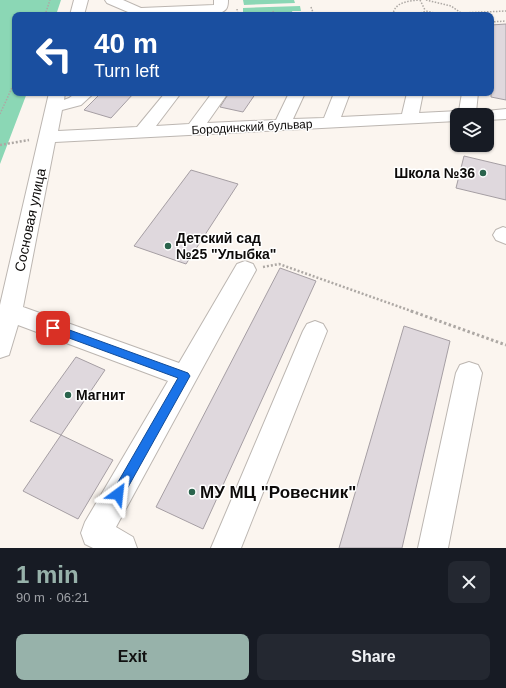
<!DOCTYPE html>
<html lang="en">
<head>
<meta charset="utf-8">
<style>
	body { margin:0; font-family:Arial,sans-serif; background:#242831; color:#f1f3f6; height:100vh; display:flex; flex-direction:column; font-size:15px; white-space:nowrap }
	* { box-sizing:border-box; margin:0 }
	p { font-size:13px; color:#9ea1a6 }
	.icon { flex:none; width:22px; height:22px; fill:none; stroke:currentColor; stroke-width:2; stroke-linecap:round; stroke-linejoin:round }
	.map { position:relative; height:548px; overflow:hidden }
	.details { display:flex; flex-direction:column; background:#171b24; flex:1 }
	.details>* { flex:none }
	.hud { position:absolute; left:12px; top:12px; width:482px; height:84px; border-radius:8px; box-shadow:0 1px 3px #0004; background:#1a4fa0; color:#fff; overflow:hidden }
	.fabs { position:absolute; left:450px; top:108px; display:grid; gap:8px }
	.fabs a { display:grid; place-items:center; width:44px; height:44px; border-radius:8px; background:#171b24; box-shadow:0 1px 3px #0004; font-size:20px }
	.pin { position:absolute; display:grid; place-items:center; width:34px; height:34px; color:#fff; margin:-17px; border-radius:8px; box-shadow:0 2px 6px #0006 }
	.me { position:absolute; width:44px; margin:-22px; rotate:30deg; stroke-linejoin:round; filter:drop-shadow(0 0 3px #0008) }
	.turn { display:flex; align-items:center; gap:14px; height:84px; padding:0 16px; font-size:18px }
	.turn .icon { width:52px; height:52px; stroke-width:2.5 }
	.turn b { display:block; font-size:28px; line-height:34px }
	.round { display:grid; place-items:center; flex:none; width:42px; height:42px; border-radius:8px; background:#242831 }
	.overview { display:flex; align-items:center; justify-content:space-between; height:68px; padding:0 16px }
	h1 { font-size:24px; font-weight:600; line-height:30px; color:#97b2aa }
	.primary-button { display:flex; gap:8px; margin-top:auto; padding:8px 16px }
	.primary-button a { flex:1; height:46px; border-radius:8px; background:#97b2aa; color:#111; font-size:16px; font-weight:600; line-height:46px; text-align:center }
	.primary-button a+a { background:#242831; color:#f1f3f6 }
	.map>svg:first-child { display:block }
	.green { fill:#8bd7b5 }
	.building { fill:#dfd8dd; stroke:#a59ea3 }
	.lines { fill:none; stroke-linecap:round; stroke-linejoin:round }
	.minor-casing { stroke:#bcb6b1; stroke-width:2 }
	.path-far2 { stroke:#ada8a4; stroke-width:1.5; stroke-dasharray:1.5 1.5; stroke-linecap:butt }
	.path-far1 { stroke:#ada8a4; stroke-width:2.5; stroke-dasharray:2 2; stroke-linecap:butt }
	.path { stroke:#ada8a4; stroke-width:3; stroke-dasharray:2.5 2.5; stroke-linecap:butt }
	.minor { fill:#fff; fill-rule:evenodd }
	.route { fill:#1a73e8; stroke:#114b97 }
	.poi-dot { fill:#2a634c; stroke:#fff; stroke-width:1.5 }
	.labels { text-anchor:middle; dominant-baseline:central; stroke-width:3; stroke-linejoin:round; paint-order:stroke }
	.far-street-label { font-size:12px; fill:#0d0b0a; stroke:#fff }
	.poi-label { font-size:14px; font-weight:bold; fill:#0d0b0a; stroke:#fff; text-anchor:start }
	.street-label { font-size:14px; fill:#0d0b0a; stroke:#fff }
	.near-poi-label { font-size:17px; font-weight:bold; fill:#0d0b0a; stroke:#fff; text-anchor:start }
</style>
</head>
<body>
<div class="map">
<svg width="506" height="548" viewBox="0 0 506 548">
	<rect width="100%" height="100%" fill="#fbf5ef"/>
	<path class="green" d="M0,0h61l-5,15h-41v78h12l-27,71z
		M243,0h51l1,3 -51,2z
		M300,6l1,5h-9l1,3 -38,1 -1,-3 -11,1v-5z"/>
	<path class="building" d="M506,24v76l-15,-3v-72z
		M101,93h33l-23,25 -27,-8z
		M229,93h27l-13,19 -23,-5z
		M464,156l42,10v34l-50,-12z
		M191,170l47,14 -52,80 -52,-18z
		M280,268l36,13 -113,248 -47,-22z
		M404,326l46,15 -48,207h-63z
		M76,357l29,13 -44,65 -31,-14z
		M61,435l52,25 -35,59 -55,-28z"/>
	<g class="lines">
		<defs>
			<path id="minor" d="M74,0h14l-4,15h-14z
				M105,0h18l18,8 73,-3v-5h14c0,7 -1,11 -9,13l-84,2 -28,-12z
				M49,93h16l-1,7 5,-2 7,-5h18l-13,12 -19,5 -4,21 79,-4 28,-34h16l-25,33 33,-2 23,-31h16l-21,30 69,-3 13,-27h16l-12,26 31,-1 10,-25h16l-9,24 61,-3 5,-21h16l-4,20 40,-2 3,-18h16l-2,19 30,-3v10l-19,1v-5h-30v6l-402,21 -32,165 156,56 58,-99 8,-3 8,3 3,6 -140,257 17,10 4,11h-44l-8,-4 -4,-11 4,-11 83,-141 -150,-56 -9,30 -9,3v-53z
				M503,227l3,1v16l-10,-4 -3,-5 3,-5z
				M315,321l8,3 4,7 -86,217h-30l92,-217 4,-7z
				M469,362l9,3 4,8 -34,175h-30l38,-175 4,-8z"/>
		</defs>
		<use href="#minor" class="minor-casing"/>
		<path class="path-far2" d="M420,0l5,10
			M426,0l25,6 13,9
			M311,7l3,8
			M237,9l1,6
			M273,11l1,4
			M439,14l67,-3
			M45,15l5,-15
			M393,15c1,-13 16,-14 26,-15
			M406,15h9
			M415,15l11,-4 13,3
			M491,22l15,-1
			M0,114l15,-33"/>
		<path class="path-far1" d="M0,145l29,-5
			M263,267l16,-3 135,48"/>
		<path class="path" d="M411,311l95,34"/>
		<use href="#minor" class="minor"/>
	</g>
	<path class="route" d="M53,324l135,49 2,3 -68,122 -4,2 -4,-2 -2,-4 2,-5 64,-111 -128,-47 -2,-3z"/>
	<g class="poi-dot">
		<circle cx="483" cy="173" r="4"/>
		<circle cx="168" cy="246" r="4"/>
		<circle cx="68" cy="395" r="4"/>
		<circle cx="192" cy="492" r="4"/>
	</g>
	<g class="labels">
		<g class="far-street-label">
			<text transform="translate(252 127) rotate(-3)">Бородинский бульвар</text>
		</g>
		<g class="poi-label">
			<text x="475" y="173" text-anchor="end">Школа №36</text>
			<text x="176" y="238">Детский сад<tspan x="176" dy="16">№25 "Улыбка"</tspan></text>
			<text x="76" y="395">Магнит</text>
		</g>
		<g class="street-label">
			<text transform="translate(30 220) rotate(-78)">Сосновая улица</text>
		</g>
		<g class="near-poi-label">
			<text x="200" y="492">МУ МЦ "Ровесник"</text>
		</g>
	</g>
</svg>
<div class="fabs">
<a><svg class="icon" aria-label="layers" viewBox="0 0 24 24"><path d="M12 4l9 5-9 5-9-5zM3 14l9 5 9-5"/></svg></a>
</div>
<div class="pin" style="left:53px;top:328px;background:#d93025"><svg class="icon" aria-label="arrive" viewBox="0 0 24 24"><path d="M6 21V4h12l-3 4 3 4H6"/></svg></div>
<svg class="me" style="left:118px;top:494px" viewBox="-20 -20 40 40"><path d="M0-17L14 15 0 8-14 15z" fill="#1a73e8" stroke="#fff" stroke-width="4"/></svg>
<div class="hud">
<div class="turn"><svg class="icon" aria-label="left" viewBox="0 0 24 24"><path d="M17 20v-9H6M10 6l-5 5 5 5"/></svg><div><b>40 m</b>Turn left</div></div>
</div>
</div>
<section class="details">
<div class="overview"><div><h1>1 min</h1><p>90 m · 06:21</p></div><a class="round"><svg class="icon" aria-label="close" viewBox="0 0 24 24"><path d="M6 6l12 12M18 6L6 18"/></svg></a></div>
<div class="primary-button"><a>Exit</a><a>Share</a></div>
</section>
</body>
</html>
